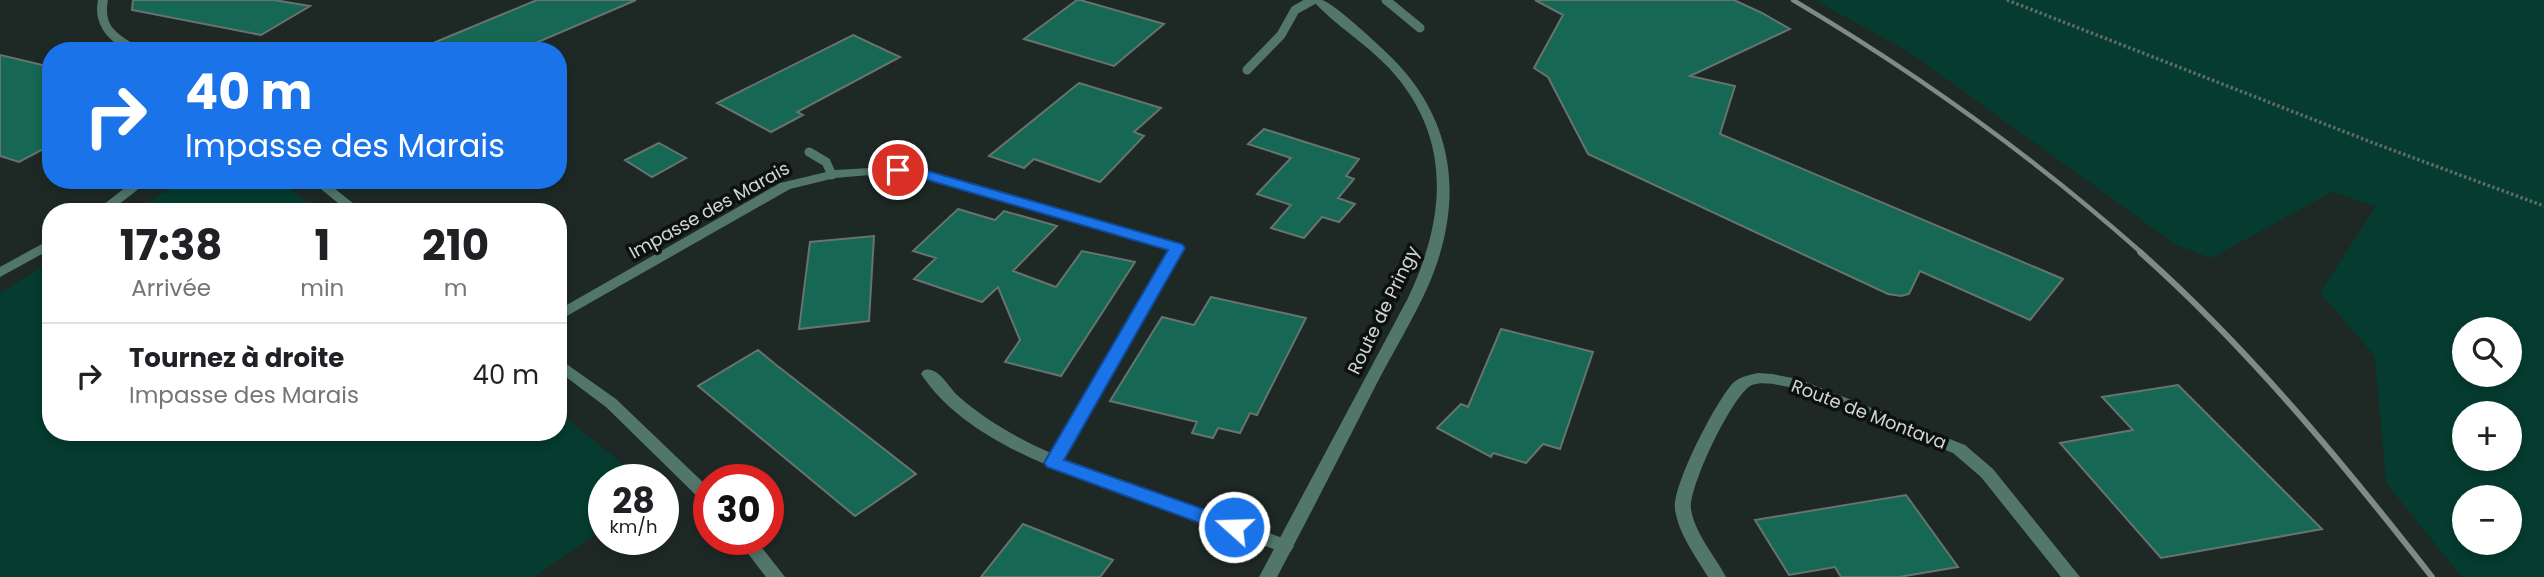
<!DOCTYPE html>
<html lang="fr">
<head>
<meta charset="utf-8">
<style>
	body { margin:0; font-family:Poppins,sans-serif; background:#f2f2f2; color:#202124; height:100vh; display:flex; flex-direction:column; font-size:26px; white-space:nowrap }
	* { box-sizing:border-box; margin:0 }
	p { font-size:23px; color:#757577 }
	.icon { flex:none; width:38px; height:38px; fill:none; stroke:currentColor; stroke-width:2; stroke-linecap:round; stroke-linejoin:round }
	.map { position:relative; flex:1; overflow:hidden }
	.details { position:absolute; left:42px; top:203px; width:525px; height:238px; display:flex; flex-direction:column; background:#fff; border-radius:28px; box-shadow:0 4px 10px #0003 }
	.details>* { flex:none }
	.top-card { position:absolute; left:42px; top:42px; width:525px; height:147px; border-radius:28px; box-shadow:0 4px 10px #0003; background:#1a73e8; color:#fff; overflow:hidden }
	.tools { position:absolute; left:2452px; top:317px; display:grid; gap:14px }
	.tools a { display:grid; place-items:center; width:70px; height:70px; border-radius:50%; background:#fff; box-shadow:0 4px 10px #0003; font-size:35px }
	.speed { position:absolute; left:588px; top:464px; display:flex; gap:14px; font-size:35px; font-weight:700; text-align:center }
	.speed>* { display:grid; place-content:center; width:91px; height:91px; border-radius:50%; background:#fff; box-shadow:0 4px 10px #0003; line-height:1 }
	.speed small { font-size:18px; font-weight:400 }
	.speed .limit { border:10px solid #d22; background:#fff; color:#111 }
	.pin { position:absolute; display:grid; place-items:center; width:60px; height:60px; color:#fff; margin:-30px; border:4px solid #fff; border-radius:50%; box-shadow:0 2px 7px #0007 }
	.me { position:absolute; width:77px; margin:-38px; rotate:290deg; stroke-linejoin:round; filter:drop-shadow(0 0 5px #0008) }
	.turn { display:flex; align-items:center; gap:24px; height:147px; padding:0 28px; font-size:32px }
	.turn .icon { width:91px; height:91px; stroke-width:2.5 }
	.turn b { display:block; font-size:49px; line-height:60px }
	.eta { display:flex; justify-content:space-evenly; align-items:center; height:119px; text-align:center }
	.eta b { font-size:42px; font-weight:700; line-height:49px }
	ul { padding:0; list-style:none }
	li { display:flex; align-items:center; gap:21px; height:105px; padding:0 28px; border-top:2px solid #e0e0e0 }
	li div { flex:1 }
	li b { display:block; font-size:26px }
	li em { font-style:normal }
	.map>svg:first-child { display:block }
	.green { fill:#053c2f; fill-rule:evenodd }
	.building { fill:#166753; stroke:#67736f; stroke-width:2 }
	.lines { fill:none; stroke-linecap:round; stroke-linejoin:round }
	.path { stroke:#616b67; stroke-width:3.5; stroke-dasharray:2.5 2.5; stroke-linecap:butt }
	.service { stroke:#52776a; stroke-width:9 }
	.minor { fill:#52776a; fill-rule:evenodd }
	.tertiary { fill:#52776a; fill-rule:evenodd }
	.rail-far1 { stroke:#808985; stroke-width:4.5 }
	.rail { stroke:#808985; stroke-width:6 }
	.route { fill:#1a73e8; stroke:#114b97; stroke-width:2 }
	.labels { text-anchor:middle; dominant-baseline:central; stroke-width:7; stroke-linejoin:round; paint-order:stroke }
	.street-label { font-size:18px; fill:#cfd6d3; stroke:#0c110f }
</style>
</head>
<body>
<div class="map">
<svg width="2544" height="577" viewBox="0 0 2544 577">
	<rect width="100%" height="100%" fill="#1e2925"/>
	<path class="green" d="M1815,0h729v577h-82l-76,-94 -11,-127 -55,-63 56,-87 -44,-14 -121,66 -36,-14 -266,-192zM2464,329h46v45h-46zM2464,413h46v45h-46zM2464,497h46v45h-46z
		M183,180h97l38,32h-184z
		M51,262v170h507v-21l82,68 -36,1v48l-70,49h-534v-284z"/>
	<path class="building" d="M133,0h141l36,6 -49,29 -129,-25z
		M537,0h99l-119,51h-103z
		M1077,0h3l84,24 -50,42 -90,-27z
		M1535,0h199l28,13 28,16 -100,47 45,10 -15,48 343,145 -33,41 -110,-49 -11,23 -8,2 -13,-2 -300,-140 -40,-77 -14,-9 29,-53z
		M853,35l47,22 -103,55 6,3 -32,17 -54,-29z
		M0,55l51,12v78l-32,17 -19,-6z
		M1079,83l82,25 -27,24 10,4 -44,46 -66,-23 -10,9 -35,-12z
		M1264,129l95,30 -13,17 8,3 -16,19 17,6 -16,18 -17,-5 -18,21 -33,-10 20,-23 -34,-11 34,-36 -43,-14z
		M659,143l27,15 -34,19 -27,-17z
		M958,209l37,11 9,-9 53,15 -44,45 43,16 26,-36 53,11 -74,114 -56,-14 15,-22 -22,-53 -16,15 -68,-23 22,-21 -23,-7z
		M874,236l-5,85 -70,8 11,-87z
		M1211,297l95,21 -49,97 -7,-2 -10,20 -22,-5 -5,10 -21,-5 5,-11 -87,-21 52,-84 32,8z
		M1501,329l92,23 -33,97 -17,-5 -17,19 -33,-10 -2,4 -54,-29 24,-24 7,3z
		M758,350l17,14 141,110 -61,42 -157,-130z
		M2178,385l144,144 -161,29 -101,-115 73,-13 -31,-33z
		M1906,495l52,72 -59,10h-58l-6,-10 -46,8 -34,-55z
		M1023,524l90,36 -13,17h-119z"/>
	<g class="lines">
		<path class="path" d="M2007,0l369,144 168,62"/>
		<path class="service" d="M1386,0l34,28
			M1247,70l34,-35 14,-25 18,-10
			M809,152l17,10 6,13"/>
		<path class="minor" d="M888,167l38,4 256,74 2,3 -120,211 227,82 3,5 -3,5 -6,2 -6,-2c-47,-17 -93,-35 -140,-51 -73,-27 -172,-57 -218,-126l3,-4c14,-4 24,16 33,25 28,25 60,43 94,58l118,-203 -248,-72 -51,-3 -35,3 -45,11 -232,132v-11l222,-127 55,-13z
			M310,180h14l40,32h-15z
			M558,358l58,41 93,89v16l-6,-2 -97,-95 -48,-36z
			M1758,373l14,1 26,5 167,66 28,24 87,108h-19l-80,-100 -28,-24 -164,-66c-11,-2 -26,-6 -37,-2 -19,8 -64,103 -61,124 4,25 24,47 35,68h-18c-12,-20 -30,-44 -33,-68 -3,-23 41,-108 58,-126 6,-6 16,-8 25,-10z
			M737,539h18l30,38h-19z"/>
		<path class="tertiary" d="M98,0h10c-6,32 15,34 34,51 -27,0 -50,-23 -44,-51z
			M1312,0c3,0 7,0 10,0 12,3 59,47 70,58 64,64 72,144 37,226 -15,34 -35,66 -52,99 -33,65 -66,130 -100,194h-18l149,-279c38,-80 45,-161 -19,-230 -24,-25 -54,-43 -77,-68z
			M135,180h15l-41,32h-15z
			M51,239v10l-51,28v-10z"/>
		<path class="rail-far1" d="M1793,0c125,74 241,157 349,253"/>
		<path class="rail" d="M2140,252c109,97 202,210 292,325"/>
	</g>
	<path class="route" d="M898,166l30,5 254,73 3,4 -121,212 176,62 3,5 -3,6 -6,2 -7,-2 -180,-66 -3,-4 124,-213 -247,-72 -28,-5 -2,-3z"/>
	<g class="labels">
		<g class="street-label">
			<text transform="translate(709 210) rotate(-29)">Impasse des Marais</text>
			<text transform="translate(1383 310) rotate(-64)">Route de Pringy</text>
			<text transform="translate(1869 414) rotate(21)">Route de Montava</text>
		</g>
	</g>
</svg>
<div class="tools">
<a><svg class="icon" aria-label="search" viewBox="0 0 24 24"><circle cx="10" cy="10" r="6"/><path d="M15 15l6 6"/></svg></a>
<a>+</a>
<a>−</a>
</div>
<div class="speed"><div>28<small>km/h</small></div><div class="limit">30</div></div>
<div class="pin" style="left:898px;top:170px;background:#d93025"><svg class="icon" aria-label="arrive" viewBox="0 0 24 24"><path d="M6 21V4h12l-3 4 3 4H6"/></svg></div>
<svg class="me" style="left:1234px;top:527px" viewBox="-20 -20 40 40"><circle r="17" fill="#1a73e8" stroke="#fff" stroke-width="3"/><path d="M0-11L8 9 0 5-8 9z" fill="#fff"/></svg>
<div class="top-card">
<div class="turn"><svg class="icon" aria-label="right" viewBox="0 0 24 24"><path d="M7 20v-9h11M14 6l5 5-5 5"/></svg><div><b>40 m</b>Impasse des Marais</div></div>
</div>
<section class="details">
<div class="eta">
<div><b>17:38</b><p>Arrivée</p></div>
<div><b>1</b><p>min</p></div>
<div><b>210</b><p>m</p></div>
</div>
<ul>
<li><svg class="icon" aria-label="right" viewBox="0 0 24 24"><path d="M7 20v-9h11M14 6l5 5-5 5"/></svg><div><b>Tournez à droite</b><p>Impasse des Marais</p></div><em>40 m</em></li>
</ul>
</section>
</div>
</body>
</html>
